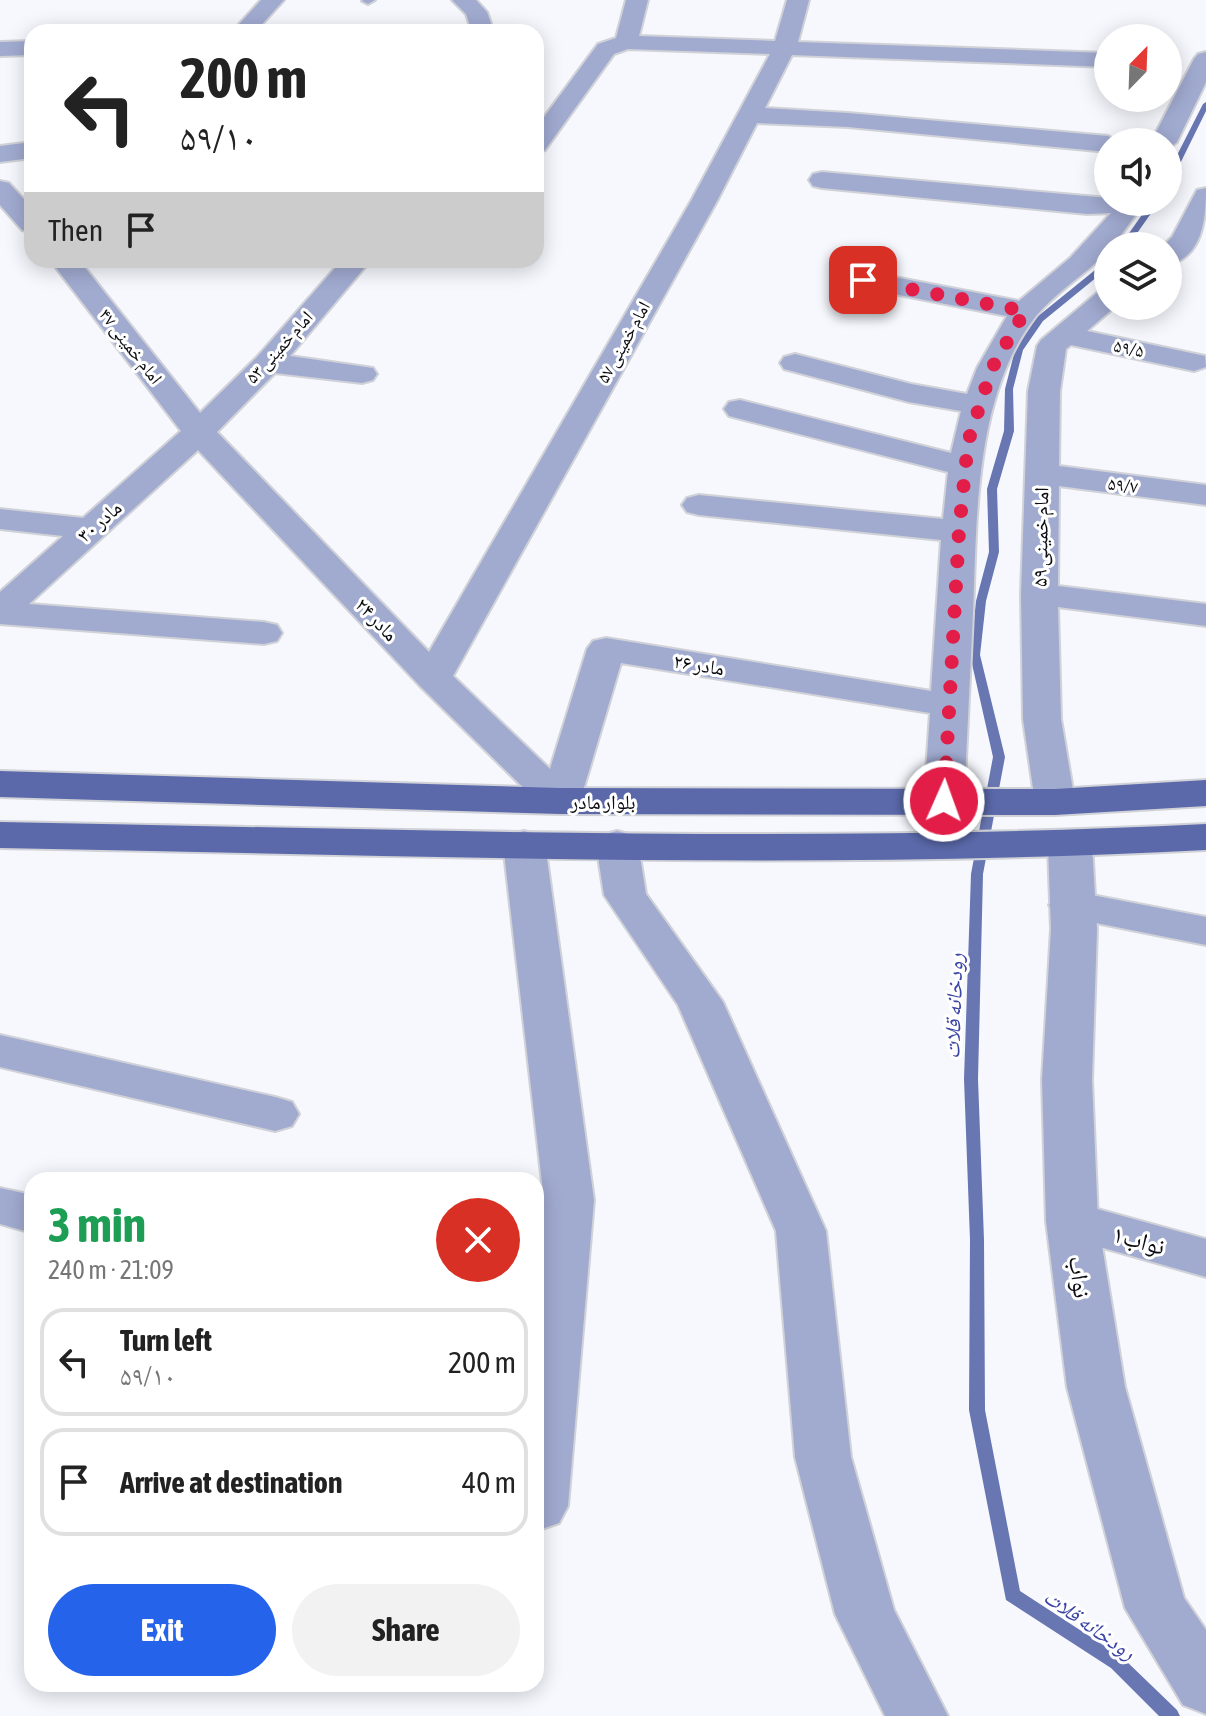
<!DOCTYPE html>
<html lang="en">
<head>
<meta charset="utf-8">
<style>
	body { margin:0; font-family:"Asap Condensed","Noto Naskh Arabic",sans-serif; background:#f2f2f2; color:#222; height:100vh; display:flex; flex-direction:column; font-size:30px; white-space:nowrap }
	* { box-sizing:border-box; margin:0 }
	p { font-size:26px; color:#767676 }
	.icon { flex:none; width:44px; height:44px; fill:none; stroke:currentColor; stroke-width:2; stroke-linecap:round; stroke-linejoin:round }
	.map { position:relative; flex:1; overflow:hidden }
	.details { position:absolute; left:24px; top:1172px; width:520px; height:520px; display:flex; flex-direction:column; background:#fff; border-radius:24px; box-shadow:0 4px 20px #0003 }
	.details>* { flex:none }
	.banner { position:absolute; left:24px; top:24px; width:520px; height:244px; border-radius:24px; box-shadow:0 4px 20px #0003; background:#fff; color:#222; overflow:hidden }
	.needle { width:52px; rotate:23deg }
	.buttons { position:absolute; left:1094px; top:24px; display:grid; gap:16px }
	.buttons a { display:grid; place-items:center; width:88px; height:88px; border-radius:50%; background:#fff; box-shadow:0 4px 20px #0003; font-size:40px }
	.pin { position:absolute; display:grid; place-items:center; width:68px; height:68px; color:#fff; margin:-34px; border-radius:16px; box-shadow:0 4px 12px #0006 }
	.me { position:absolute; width:88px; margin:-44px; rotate:2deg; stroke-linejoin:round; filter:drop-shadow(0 0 6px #0008) }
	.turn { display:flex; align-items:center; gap:28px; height:168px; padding:0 24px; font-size:36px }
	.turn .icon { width:104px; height:104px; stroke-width:2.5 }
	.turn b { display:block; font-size:56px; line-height:68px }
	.then { display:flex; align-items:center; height:76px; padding:0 24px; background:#0003; gap:16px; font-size:30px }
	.round { display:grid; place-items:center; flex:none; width:84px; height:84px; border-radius:42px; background:#f2f2f2 }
	.summary { display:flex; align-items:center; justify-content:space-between; height:136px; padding:0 24px }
	h1 { font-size:48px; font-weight:700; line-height:60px; color:#1e9e55 }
	.action { display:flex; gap:16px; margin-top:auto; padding:16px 24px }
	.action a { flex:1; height:92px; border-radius:48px; background:#2563eb; color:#fff; font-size:32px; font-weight:700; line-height:92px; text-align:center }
	.action a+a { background:#f2f2f2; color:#222 }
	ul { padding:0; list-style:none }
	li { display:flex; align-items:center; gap:24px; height:108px; margin:0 16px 12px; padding:0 8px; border:4px solid #e0e0e0; border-radius:24px }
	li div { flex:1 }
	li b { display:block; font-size:30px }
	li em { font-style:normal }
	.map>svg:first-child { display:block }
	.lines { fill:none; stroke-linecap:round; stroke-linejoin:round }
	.stream { fill:#6876b2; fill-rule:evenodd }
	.service-casing { stroke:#d0d2d8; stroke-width:4 }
	.minor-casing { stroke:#d0d2d8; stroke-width:4 }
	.tertiary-casing { stroke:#d0d2d8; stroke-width:4 }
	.primary-casing { stroke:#d0d2d8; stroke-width:4 }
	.service { fill:#a1abd0; fill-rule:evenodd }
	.minor { fill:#a1abd0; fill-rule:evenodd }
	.tertiary { fill:#a1abd0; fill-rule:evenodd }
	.primary { fill:#5b69ab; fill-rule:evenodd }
	.route { stroke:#e11d48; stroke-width:14; stroke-dasharray:0 25.2 }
	.labels { text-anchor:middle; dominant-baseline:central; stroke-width:6; stroke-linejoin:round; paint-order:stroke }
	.far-street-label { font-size:18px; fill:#0a0c11; stroke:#fff }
	.street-label { font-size:20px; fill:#0a0c11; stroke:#fff }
	.water-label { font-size:22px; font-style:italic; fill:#3b46a6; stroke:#fff }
	.near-street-label { font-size:24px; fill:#0a0c11; stroke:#fff }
</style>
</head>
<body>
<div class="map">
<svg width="1206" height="1716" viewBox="0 0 1206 1716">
	<rect width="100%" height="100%" fill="#f6f8fe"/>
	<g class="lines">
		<path class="stream" d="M1206,102v9l-34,69 -4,2v-9l35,-69z
			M1151,202h8l-31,44h-8z
			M1105,262h3v6l-65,53 -20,29 -10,39 1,42 -17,58 2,63 -13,49 -6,54 25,102 -22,117 -5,205 6,161 1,170 35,181 103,67 54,52 3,6h-21l-48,-48 -105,-68 -37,-190 1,-170 -6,-161 7,-205 22,-117 -23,-102 6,-54 13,-49 -2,-63 17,-58 1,-42 10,-39 22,-33z"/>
		<defs>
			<path id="service" d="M375,0l-7,4 -6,-3 1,-1z"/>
			<path id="minor" d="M261,0h23l-29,32h-23z
				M452,0h24l11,12 7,20h-22l-6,-18z
				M626,0h22l-9,36 136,5 12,-41h22l-11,42 310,11v14l-316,-12 -27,53 83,5 260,23 11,6h-11v10l-260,-25 -91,-4 -40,78 -264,475 97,93 37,-120 6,-8 13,-3 325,53 10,-151 -242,-25 -12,-3 -5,-7 5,-7 12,-3 244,24 5,-47 -219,-56 -5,-7 5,-7 11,-2 211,53 10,-42 -52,-9 -125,-33 -4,-6 4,-6 11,-3 116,30 56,10 10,-26 30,-52 -154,-30 -4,-6 4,-6 10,-3 156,30 51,-43 41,-45 -24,1 -265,-26 -9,-2 -4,-6 4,-6 9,-2 286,26v4h37l-32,44h-5v5c-21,22 -53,42 -72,65 -62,79 -59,202 -63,297 -3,63 -6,125 -9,188l-6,9 -14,3 -14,-3 -6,-9 6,-88 -309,-50 -41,138 -6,9 -14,3 -14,-3 -126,-124 -222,-236 -169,154 235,18 13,3 5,8 -5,8 -13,3 -264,-20v-32l63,-56 -63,-7v-20l83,9 98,-87 -131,-171h29l121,153 57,-56 85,-97h29l-81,96 83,12 4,6 -4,6 -11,3 -87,-10 -58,59 212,220 262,-451 79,-147 -142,-5 -14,5 -69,96 -9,3v-25l62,-84 18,-6z
				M32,41v14l-32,1v-14z
				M1206,52v30l-29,60 -9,7v-7h-17l43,-83 4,-5z
				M32,142v16l-32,4v-16z
				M0,181l9,2 23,25v24l-10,-2 -22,-25z
				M1206,188c0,30 -3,69 -38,77v-19h-5l9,-9 25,-47z
				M1108,289v17h8l-29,25 118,25 1,11 -12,4 -123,-26 -5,4 -6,42 -1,75 147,19v20l-147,-19 -1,100 148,18v22l-148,-19 3,112 14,83 -6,9 -14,3 -14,-3 -6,-9 -12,-83 -2,-125 7,-203 9,-45 4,-6 57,-48z
				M524,831l15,4 6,9 49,356 -26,306 -9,17 -20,7 -3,-1v-256l8,-73 -41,-356 6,-9z
				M617,831l15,4 6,9 8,50 77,108 103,229 25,226 43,153 54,106h-63l-50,-102 -40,-157 -19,-226 -98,-226 -74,-110 -8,-51 6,-9z
				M1071,891l135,26v28l-150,-30 -7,-10 7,-10z
				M0,1035l275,62 17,5 7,12 -7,12 -17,5 -275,-64z
				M0,1188l32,7v38l-32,-9z
				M1072,1202l134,37v38l-152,-43 -7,-13 7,-13z"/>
			<path id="tertiary" d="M1070,832l15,4 7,9 5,84 -5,151 6,141 27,166 59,211 22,32v84l-23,-9 -58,-97 -58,-221 -21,-166 -4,-141 9,-151 -3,-84 7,-9z"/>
			<path id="primary" d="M0,771l560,17 495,1 151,-9v26l-151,9 -495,-1 -560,-17z
				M0,822c401,7 805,22 1206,2v26c-401,21 -805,5 -1206,-2z"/>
		</defs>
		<use href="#service" class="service-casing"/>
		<use href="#minor" class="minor-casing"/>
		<use href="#tertiary" class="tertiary-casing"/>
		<use href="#primary" class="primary-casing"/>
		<use href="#service" class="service"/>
		<use href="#minor" class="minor"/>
		<use href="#tertiary" class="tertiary"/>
		<use href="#primary" class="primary"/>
	</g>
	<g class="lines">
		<path class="route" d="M863,280l162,31 -33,57 -24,74 -9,89 -15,270"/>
	</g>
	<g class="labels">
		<g class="far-street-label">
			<text transform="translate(623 342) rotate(-61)">امام خمینی ۵۷</text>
			<text transform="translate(131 346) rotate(52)">امام خمینی ۴۷</text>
			<text transform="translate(279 347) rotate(-48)">امام خمینی ۵۳</text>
			<text transform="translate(1129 348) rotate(12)">۵۹/۵</text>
			<text transform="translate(1123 485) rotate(7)">۵۹/۷</text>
		</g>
		<g class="street-label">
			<text transform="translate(99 521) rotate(-42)">مادر ۳۰</text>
			<text transform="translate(1040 537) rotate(-89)">امام خمینی ۵۹</text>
			<text transform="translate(377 619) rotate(46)">مادر ۲۴</text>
			<text transform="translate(699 664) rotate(9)">مادر ۲۶</text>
			<text x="603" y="801">بلوار مادر</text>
		</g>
		<g class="water-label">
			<text transform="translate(953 1006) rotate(-88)">رودخانه قلات</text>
			<text transform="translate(1090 1624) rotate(35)">رودخانه قلات</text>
		</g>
		<g class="near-street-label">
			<text transform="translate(1139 1240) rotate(15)">نواب۱</text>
			<text transform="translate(1080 1277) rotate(82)">نواب</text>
		</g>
	</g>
</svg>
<div class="buttons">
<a><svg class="needle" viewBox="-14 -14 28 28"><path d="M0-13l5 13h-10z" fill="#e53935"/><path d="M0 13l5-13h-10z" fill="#767676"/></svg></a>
<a><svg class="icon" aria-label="sound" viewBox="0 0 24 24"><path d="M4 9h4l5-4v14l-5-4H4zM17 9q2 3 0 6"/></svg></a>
<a><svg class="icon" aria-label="layers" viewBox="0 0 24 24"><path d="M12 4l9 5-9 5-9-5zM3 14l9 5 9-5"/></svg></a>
</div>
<div class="pin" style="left:863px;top:280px;background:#d93025"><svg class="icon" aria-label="arrive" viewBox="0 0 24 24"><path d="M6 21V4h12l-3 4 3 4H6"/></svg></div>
<svg class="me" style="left:944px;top:801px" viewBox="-20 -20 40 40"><circle r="17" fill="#e11d48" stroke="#fff" stroke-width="3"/><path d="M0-11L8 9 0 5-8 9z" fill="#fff"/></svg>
<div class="banner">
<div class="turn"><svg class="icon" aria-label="left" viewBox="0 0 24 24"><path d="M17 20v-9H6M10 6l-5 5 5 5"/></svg><div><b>200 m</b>۵۹/۱۰</div></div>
<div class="then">Then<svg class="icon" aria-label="arrive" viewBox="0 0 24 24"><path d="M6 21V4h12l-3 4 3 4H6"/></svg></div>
</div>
<section class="details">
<div class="summary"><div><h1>3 min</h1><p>240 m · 21:09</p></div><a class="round" style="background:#d93025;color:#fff"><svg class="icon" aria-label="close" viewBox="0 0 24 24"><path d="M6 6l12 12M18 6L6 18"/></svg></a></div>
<ul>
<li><svg class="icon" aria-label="left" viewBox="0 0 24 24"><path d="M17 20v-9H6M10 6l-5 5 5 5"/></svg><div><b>Turn left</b><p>۵۹/۱۰</p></div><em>200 m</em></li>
<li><svg class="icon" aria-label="arrive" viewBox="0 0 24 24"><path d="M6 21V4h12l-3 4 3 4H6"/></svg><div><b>Arrive at destination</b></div><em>40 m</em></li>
</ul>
<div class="action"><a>Exit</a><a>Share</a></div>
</section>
</div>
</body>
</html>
